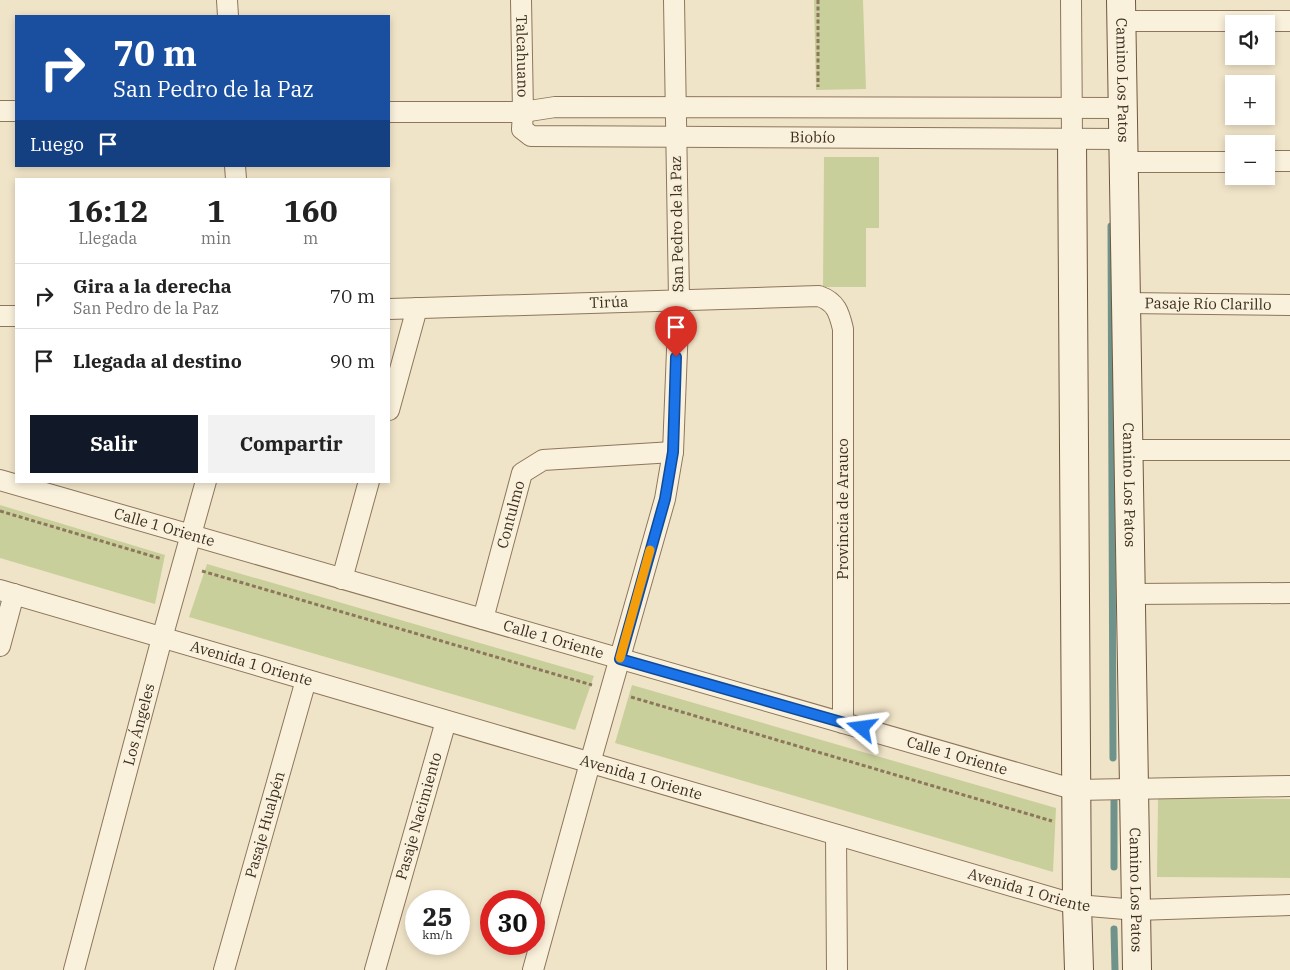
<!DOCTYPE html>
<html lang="es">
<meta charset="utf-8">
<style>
body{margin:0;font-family:"IBM Plex Serif",serif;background:#f2f2f2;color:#222;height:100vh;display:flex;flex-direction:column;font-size:19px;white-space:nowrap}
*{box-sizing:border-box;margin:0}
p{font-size:16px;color:#767676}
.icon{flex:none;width:28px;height:28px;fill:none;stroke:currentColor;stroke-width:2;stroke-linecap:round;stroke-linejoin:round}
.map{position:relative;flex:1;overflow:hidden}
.side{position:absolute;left:15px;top:178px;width:375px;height:305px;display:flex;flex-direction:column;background:#fff;border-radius:0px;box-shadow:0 2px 8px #0003}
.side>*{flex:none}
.banner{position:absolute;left:15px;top:15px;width:375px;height:152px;border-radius:0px;box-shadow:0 2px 8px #0003;background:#1a4fa0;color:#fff;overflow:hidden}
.fabs{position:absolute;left:1225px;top:15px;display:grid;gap:10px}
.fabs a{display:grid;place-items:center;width:50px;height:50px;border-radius:0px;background:#fff;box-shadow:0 2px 8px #0003;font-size:25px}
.speed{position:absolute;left:405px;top:890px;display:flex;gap:10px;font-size:25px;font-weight:700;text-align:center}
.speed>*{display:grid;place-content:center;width:65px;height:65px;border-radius:50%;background:#fff;box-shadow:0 2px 8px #0003;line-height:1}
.speed small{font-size:12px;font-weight:400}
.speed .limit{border:8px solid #d22;background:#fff;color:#111}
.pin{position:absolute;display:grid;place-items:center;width:42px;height:42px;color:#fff;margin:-51px -21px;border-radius:50% 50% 50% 0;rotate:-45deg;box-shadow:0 0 5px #0007}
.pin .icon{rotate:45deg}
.me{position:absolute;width:55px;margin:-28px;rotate:286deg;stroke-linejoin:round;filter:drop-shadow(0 0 4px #0008)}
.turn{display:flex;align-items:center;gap:18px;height:105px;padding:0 15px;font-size:22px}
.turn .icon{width:65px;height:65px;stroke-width:2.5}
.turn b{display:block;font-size:35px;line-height:42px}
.then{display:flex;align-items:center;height:48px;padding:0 15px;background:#0003;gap:10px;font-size:19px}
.eta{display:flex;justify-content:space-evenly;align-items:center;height:85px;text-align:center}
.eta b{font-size:30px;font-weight:700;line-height:35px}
.cta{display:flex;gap:10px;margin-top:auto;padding:10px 15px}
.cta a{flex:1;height:58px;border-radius:0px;background:#111827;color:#fff;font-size:20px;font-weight:700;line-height:58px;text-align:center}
.cta a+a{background:#f2f2f2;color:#222}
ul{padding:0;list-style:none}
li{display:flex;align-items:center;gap:15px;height:65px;padding:0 15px;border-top:1px solid #e0e0e0}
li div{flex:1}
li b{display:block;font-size:19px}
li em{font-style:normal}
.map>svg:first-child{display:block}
.green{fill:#c9cf9b}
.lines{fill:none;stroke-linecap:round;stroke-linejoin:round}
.stream{stroke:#6f938a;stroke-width:7}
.street-casing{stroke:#8d765c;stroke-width:22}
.secondary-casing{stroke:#6f573f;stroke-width:30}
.path{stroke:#8d765c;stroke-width:3;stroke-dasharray:4 2.5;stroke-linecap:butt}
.street{stroke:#faf1dc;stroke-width:20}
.secondary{stroke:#faf1dc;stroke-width:28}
.route-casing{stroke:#114b97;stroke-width:12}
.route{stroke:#1a73e8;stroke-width:9}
.slow{stroke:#f59e0b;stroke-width:9}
.labels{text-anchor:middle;stroke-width:4;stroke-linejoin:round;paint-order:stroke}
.street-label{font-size:15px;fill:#3d2e20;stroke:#f7eed8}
</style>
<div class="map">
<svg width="1290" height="970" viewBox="0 0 1290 970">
<rect width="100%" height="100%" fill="#f0e4c8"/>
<!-- green -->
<g class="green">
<path d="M 814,0 L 863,0 L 866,89 L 816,90 Z"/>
<path d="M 824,157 L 879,157 L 879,228 L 866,228 L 866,287 L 823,287 Z"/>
<path d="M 0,505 L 165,555 L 155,604 L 0,558 Z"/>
<path d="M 207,564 L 594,676 L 575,730 L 189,617 Z"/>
<path d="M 632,685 L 1056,808 L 1053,872 L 615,743 Z"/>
<path d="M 1158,798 L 1290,799 L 1290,878 L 1157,877 Z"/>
</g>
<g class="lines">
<!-- stream -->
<g class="stream">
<path d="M 1111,226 L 1113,758"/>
<path d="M 1114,796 L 1114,867"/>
<path d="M 1114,929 L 1115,970"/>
</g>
<defs>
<g id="street">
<path d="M 227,0 L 228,16"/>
<path id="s1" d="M 521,0 L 523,112 L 522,129 L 531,136 L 1123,139"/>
<path d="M 1071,0 L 1072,139"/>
<path d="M 1121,21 L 1290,21"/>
<path d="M 0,111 L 16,111"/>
<path d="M 389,112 L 523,112 L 555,107 L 1123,108"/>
<path d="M 1266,161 L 1290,161"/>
<path d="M 1124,162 L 1234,162"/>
<path d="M 235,166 L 236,179"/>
<path id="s2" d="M 1126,303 L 1290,305"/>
<path id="s3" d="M 389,309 L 819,296 C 836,302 839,312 843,329 L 843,723"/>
<path d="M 0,316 L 16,316"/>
<path d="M 389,410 L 417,308"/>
<path d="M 1129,450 L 1290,450"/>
<path id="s4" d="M 0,480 L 1076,790 L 1290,786"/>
<path d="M 342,579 L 369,481"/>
<path id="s5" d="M 0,590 L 1077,905 L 1137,910 L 1290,905"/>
<path d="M 1131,594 L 1290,593"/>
<path id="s6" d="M 483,619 L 522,473 L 543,460 L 673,452"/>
<path d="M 0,646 L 14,594"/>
<path d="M 836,835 L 837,970"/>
<path id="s7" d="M 74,970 L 162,638 L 206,481"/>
<path id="s8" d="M 224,970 L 306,680"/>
<path id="s9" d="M 375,970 L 446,721"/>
<path d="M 533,970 L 590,763 L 665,499 L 673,452 L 679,299 L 674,0"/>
</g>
<g id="secondary">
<path id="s10" d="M 1121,0 L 1137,970"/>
<path d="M 1072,139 L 1077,905 L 1079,970"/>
</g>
</defs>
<!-- street casing -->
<use href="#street" class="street-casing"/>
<!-- secondary casing -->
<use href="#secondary" class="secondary-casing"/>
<!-- path -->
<g class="path">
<path d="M 818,0 L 818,87"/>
<path d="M 0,511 L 162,559"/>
<path d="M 202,571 L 592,685"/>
<path d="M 631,697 L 1052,821"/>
</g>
<!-- street -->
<use href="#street" class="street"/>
<!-- secondary -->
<use href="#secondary" class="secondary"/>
</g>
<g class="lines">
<defs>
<path id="route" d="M 676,357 L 673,452 L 665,499 L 620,659 L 862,728"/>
</defs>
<!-- route casing -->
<use href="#route" class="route-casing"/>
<!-- route -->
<use href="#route" class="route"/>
<!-- slow -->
<path class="slow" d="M 620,658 L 650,550"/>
</g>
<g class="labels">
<!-- street labels -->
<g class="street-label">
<text dy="5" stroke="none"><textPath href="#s1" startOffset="56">Talcahuano</textPath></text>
<text dy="5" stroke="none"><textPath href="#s10" startOffset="80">Camino Los Patos</textPath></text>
<text dy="5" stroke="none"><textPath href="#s1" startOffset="422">Biobío</textPath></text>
<text transform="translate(677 224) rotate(-91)" y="5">San Pedro de la Paz</text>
<text dy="5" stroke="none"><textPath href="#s3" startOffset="220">Tirúa</textPath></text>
<text dy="5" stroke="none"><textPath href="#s2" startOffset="82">Pasaje Río Clarillo</textPath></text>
<text dy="5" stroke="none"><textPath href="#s10" startOffset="485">Camino Los Patos</textPath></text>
<text transform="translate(843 509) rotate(-90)" y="5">Provincia de Arauco</text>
<text dy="5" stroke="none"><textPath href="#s6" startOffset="108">Contulmo</textPath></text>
<text dy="5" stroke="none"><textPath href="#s4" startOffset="171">Calle 1 Oriente</textPath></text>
<text dy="5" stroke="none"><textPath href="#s4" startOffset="576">Calle 1 Oriente</textPath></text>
<text dy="5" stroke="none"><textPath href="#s5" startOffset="262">Avenida 1 Oriente</textPath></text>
<text dy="5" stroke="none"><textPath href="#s7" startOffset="254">Los Ángeles</textPath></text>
<text dy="5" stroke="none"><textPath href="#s4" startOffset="996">Calle 1 Oriente</textPath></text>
<text dy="5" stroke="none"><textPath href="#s5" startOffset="668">Avenida 1 Oriente</textPath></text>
<text dy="5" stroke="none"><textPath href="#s9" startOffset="160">Pasaje Nacimiento</textPath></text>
<text dy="5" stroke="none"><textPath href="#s8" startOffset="151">Pasaje Hualpén</textPath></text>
<text dy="5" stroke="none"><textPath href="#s5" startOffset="1072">Avenida 1 Oriente</textPath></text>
<text dy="5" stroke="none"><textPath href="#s10" startOffset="890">Camino Los Patos</textPath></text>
</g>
</g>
</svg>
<div class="fabs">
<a><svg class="icon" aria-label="sound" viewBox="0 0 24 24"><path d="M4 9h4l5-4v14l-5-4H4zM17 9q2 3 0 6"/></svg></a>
<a>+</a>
<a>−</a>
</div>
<div class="speed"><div>25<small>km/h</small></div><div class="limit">30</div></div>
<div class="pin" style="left:676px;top:357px;background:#d93025"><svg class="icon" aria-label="arrive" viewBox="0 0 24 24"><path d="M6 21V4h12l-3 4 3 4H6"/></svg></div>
<svg class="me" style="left:862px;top:728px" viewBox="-20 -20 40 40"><path d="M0-17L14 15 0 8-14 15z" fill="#1a73e8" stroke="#fff" stroke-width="4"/></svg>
<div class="banner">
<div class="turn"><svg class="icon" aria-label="right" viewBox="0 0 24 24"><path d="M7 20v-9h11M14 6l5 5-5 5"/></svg><div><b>70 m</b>San Pedro de la Paz</div></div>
<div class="then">Luego<svg class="icon" aria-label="arrive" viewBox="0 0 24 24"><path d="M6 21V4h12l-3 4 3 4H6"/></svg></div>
</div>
<section class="side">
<div class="eta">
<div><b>16:12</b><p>Llegada</p></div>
<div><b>1</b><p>min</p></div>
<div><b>160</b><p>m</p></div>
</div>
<ul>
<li><svg class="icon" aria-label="right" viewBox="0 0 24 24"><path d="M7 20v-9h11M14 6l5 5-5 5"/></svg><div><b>Gira a la derecha</b><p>San Pedro de la Paz</p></div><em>70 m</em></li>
<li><svg class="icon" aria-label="arrive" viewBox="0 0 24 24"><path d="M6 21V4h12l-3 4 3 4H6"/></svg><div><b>Llegada al destino</b></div><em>90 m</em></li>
</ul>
<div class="cta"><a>Salir</a><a>Compartir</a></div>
</section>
</div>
